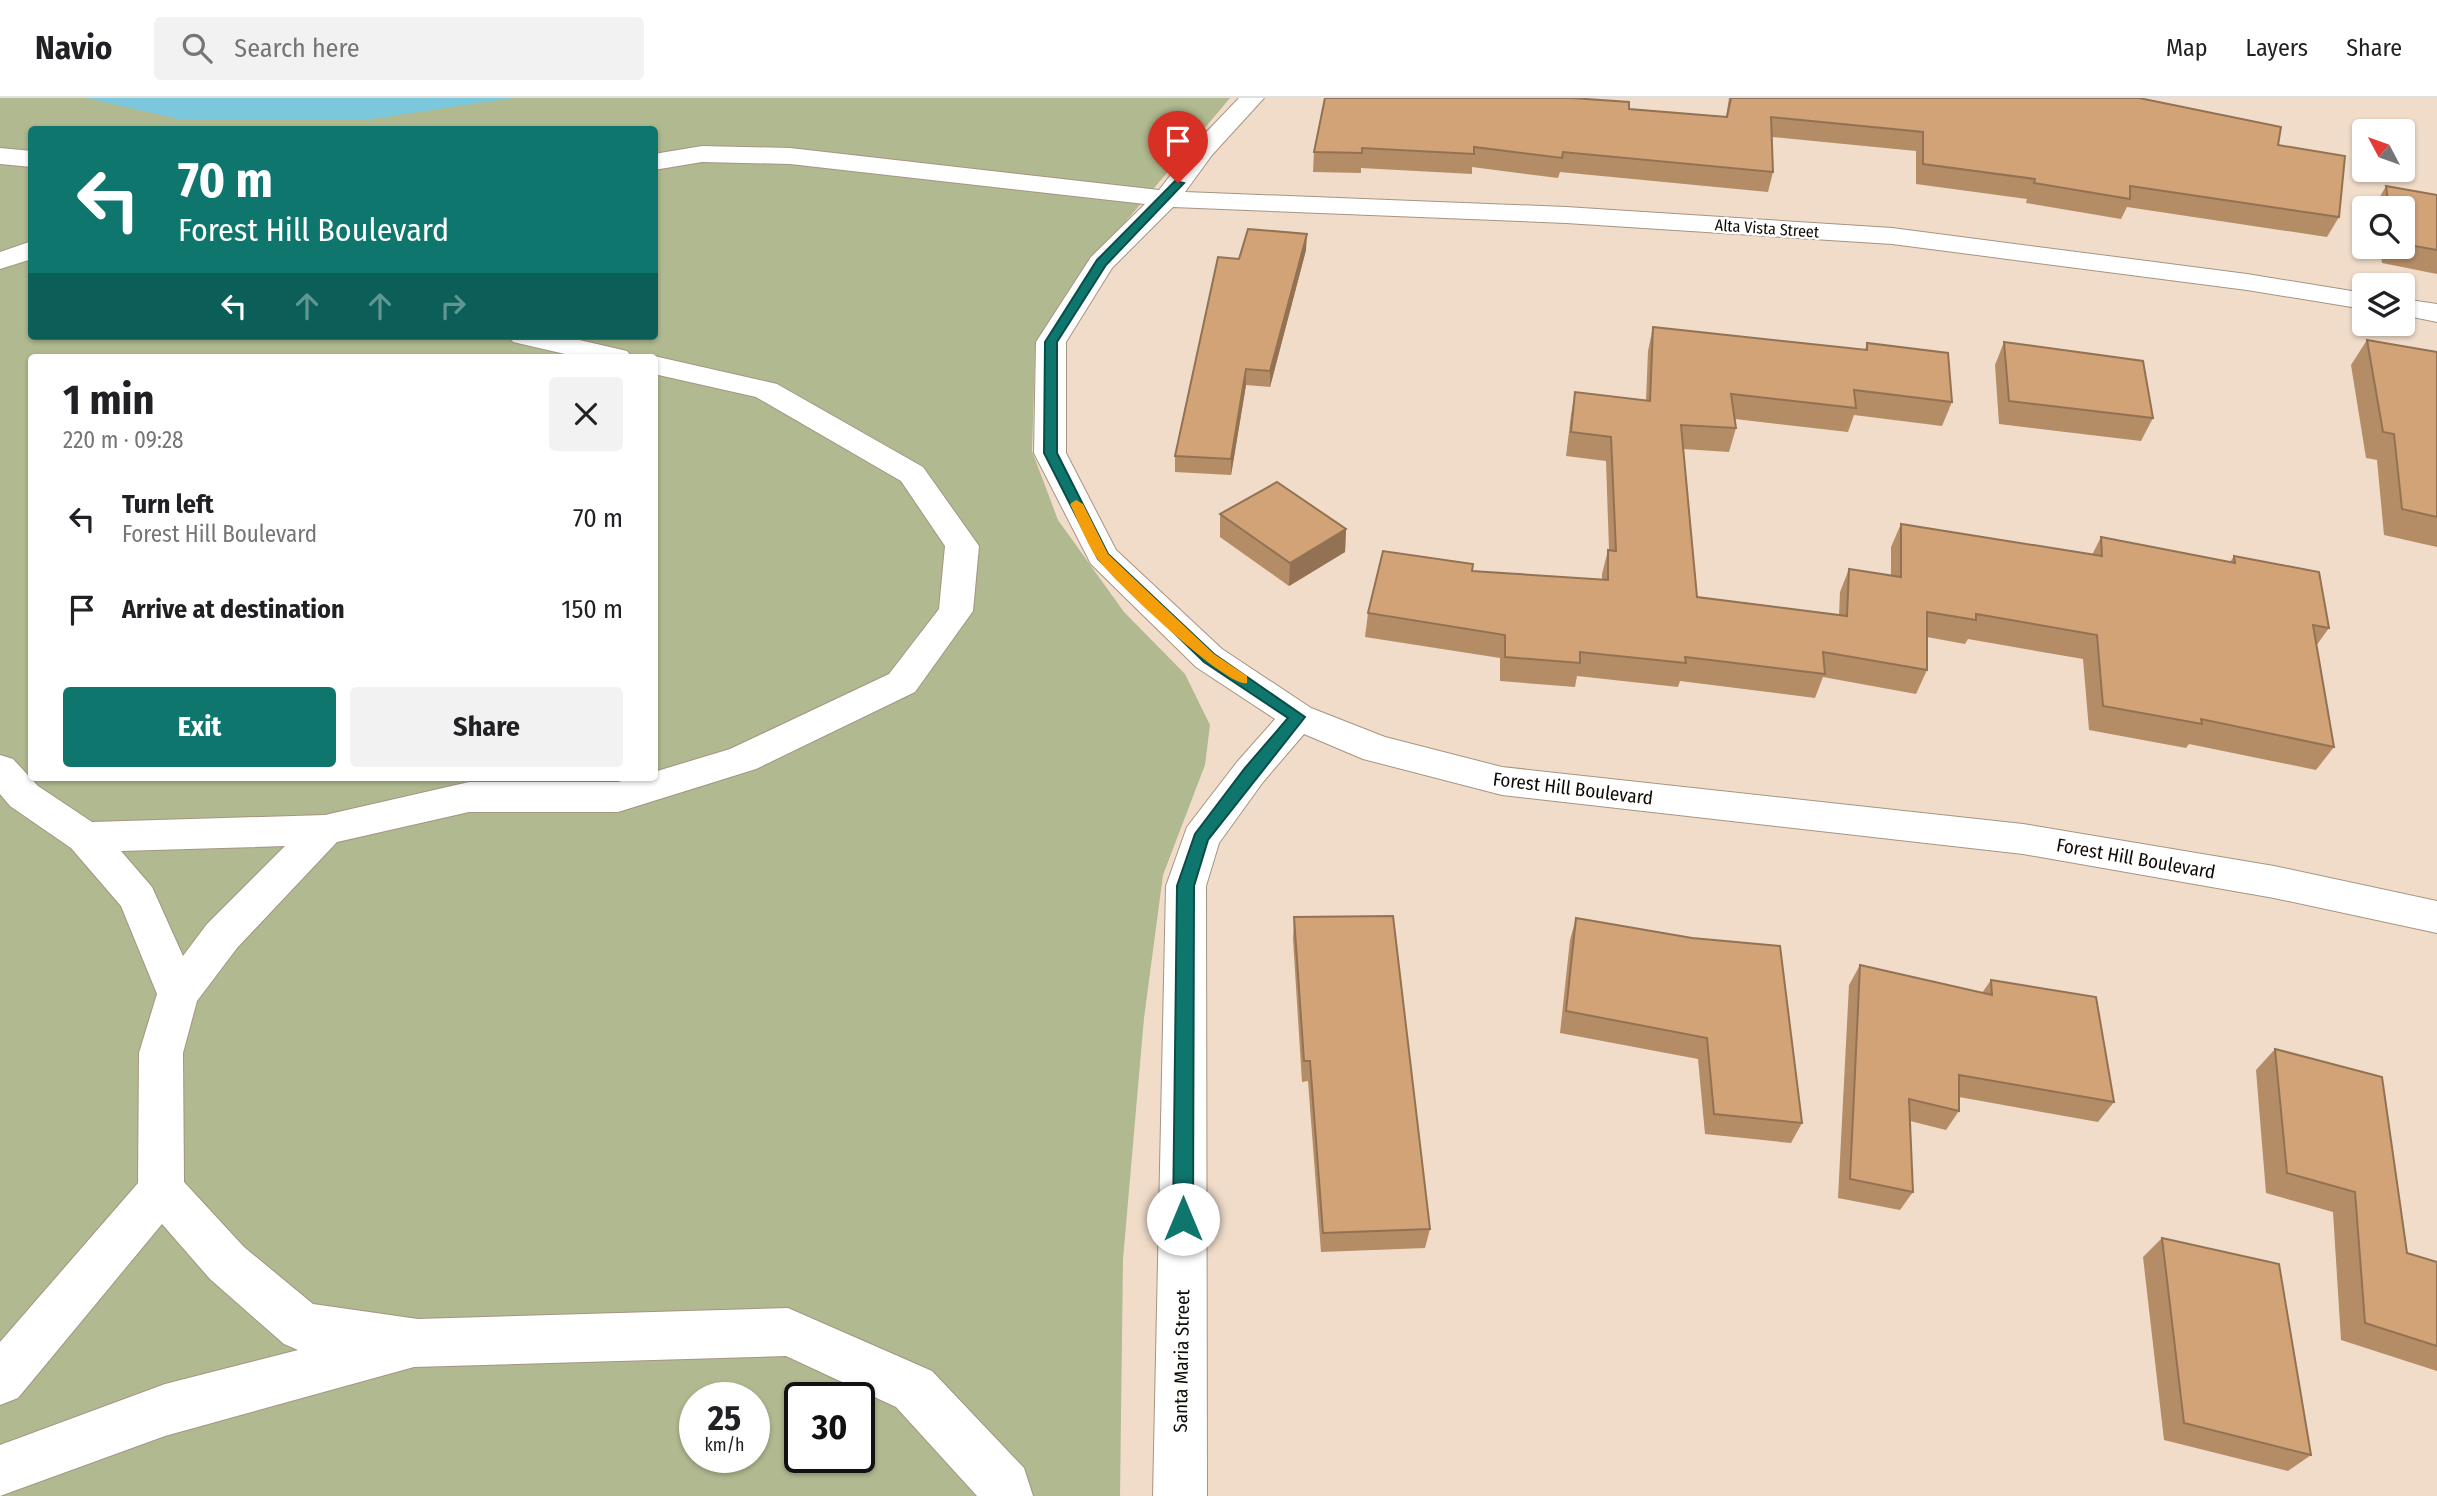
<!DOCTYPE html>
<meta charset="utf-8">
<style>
body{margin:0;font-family:"Fira Sans Condensed",sans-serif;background:#f2f2f2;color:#202124;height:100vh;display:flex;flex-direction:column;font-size:26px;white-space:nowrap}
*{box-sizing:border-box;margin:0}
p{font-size:23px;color:#757577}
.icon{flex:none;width:38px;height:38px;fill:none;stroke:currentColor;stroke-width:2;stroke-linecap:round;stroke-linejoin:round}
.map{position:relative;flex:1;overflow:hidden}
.side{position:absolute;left:28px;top:256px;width:630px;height:427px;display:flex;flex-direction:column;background:#fff;border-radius:7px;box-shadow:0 2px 5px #0004}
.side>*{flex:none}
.hud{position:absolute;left:28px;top:28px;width:630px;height:214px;border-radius:7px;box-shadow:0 2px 5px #0004;background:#0f766e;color:#fff;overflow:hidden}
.needle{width:46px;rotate:311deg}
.buttons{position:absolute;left:2352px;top:21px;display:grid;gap:14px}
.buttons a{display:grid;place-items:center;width:63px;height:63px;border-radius:7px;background:#fff;box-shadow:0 2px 5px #0004;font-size:35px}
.speed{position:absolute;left:679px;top:1284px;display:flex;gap:14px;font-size:35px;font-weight:700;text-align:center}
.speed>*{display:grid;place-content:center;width:91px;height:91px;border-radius:50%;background:#fff;box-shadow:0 2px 5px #0004;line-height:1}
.speed small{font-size:18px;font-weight:400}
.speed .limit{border:4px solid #111;border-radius:10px;background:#fff;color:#111}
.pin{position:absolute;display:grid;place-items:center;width:60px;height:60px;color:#fff;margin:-72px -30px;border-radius:50% 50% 50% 0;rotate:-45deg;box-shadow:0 0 7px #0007}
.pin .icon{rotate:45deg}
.me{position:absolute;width:77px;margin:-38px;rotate:0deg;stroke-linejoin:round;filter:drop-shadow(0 0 5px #0008)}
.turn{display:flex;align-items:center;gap:24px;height:147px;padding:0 35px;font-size:32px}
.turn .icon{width:91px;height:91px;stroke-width:2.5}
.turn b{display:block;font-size:49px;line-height:60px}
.lanes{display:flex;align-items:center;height:66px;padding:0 35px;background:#0003;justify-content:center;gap:35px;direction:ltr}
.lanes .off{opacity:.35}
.round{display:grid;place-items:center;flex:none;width:74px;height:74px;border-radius:7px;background:#f2f2f2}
.head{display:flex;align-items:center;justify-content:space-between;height:119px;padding:0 35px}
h1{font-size:42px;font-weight:700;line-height:52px}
.cta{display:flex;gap:14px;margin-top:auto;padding:14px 35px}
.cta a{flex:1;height:80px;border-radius:7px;background:#0f766e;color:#fff;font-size:28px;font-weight:700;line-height:80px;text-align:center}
.cta a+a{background:#f2f2f2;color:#202124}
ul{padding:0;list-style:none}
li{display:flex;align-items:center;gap:21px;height:91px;padding:0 35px}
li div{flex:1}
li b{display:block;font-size:26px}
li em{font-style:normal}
header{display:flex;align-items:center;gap:42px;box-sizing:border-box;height:98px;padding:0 35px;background:#fff;border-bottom:2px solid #e0e0e0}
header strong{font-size:33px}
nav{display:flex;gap:38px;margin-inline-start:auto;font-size:24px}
.search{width:490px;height:63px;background:#f2f2f2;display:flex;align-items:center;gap:18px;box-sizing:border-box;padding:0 24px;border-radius:7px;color:#757577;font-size:26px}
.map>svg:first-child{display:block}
.green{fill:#b1b990;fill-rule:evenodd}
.water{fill:#7bc7db}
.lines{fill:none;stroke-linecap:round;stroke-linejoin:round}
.minor-casing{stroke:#a69482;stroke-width:2}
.minor{fill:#fff;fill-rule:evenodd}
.wall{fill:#b48c66}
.shaded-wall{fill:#927253}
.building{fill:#d1a377;stroke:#927253;stroke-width:2}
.route{fill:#0f766e;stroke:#0a4d48;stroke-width:2}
.slow{fill:#f59e0b}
.labels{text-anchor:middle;stroke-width:5;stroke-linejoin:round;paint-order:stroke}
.far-street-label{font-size:16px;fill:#100a05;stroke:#fff}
.street-label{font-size:19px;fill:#100a05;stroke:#fff}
</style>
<header>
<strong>Navio</strong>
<div class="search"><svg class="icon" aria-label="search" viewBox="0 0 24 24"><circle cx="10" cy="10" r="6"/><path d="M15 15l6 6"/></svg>Search here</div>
<nav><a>Map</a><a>Layers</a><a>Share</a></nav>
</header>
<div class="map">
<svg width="2437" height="1398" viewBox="0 0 2437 1398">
<rect width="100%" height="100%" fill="#f0dcc9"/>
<!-- green -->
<path class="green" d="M 0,0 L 1230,0 L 1117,134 L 1071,195 L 1035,258 L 1032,353 L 1058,422 L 1124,514 L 1185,576 L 1210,627 L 1205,667 L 1163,777 L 1144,920 L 1123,1161 L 1120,1398 L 0,1398 ZM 32,32 L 654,32 L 654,238 L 32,238 ZM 32,259 L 654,259 L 654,679 L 32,679 ZM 695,1300 L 754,1300 L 754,1360 L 695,1360 ZM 800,1300 L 859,1300 L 859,1360 L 800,1360 Z"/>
<!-- water -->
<path class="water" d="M 86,0 L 513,0 L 372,21 L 178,21 Z"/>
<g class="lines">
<defs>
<g id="minor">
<path d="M 1239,0 L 1264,0 L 1212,57 L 1185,94 L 1566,109 L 1892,130 L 2247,176 L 2364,195 L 2364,211 L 2247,192 L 1892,146 L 1566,125 L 1173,109 L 1112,170 L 1066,244 L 1066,355 L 1116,452 L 1222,551 L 1311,610 L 1385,639 L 1502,669 L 2023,726 L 2274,768 L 2437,803 L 2437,835 L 2274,800 L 2023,756 L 1502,697 L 1363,661 L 1304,636 L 1263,684 L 1219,745 L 1206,788 L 1207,1398 L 1153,1398 L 1166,788 L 1187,729 L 1237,664 L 1275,621 L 1196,569 L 1091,466 L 1034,355 L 1036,244 L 1091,159 L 1145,106 L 790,66 L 702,64 L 654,72 L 654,56 L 702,48 L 790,50 L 1159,92 L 1194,47 Z"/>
<path d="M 0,50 L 32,53 L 32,69 L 0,66 Z"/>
<path d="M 32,143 L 32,161 L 0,171 L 0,154 Z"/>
<path d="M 2403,201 L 2437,206 L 2437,224 L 2403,217 Z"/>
<path d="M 509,238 L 562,238 L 627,253 L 632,259 L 578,259 L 513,244 Z"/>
<path d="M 654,258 L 777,286 L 923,369 L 979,448 L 973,513 L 915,594 L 756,671 L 618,714 L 469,714 L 337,744 L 237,850 L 197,903 L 183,955 L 184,1084 L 244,1149 L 313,1206 L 418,1221 L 788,1210 L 932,1273 L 1024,1370 L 1033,1398 L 977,1398 L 896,1309 L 786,1258 L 414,1269 L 165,1338 L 0,1398 L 0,1347 L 165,1286 L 298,1252 L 284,1246 L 210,1181 L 162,1126 L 18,1300 L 0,1307 L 0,1244 L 138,1085 L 139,955 L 157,896 L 121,808 L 71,750 L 10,708 L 0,696 L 0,657 L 13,661 L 38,688 L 92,724 L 325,717 L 469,684 L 618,684 L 636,679 L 654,679 L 654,674 L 730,651 L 889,576 L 939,511 L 945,448 L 901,383 L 756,299 L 654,276 L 654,259 L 651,259 ZM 285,748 L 207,826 L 183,858 L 152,789 L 121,753 Z"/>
</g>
</defs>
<!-- minor casing -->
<use href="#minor" class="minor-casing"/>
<!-- minor -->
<use href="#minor" class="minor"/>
</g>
<!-- wall -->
<g class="wall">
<path d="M 1729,0 L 2139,0 L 2278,47 L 2339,119 L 2327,139 L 2127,109 L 2121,121 L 2026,105 L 2027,101 L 1916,86 L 1916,53 L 1772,39 L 1773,74 L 1768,94 L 1560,74 L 1558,80 L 1472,69 L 1472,76 L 1361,70 L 1361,75 L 1313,74 L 1314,54 L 1629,11 L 1726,19 Z"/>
<path d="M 2386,88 L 2389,110 L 2375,110 L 2374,109 Z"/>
<path d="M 2437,97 L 2437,176 L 2382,165 L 2380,149 L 2403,149 L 2403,110 Z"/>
<path d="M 1306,152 L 1270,289 L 1246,287 L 1231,377 L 1175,374 L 1175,358 Z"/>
<path d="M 1653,229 L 1865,252 L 1867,245 L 1952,304 L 1942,328 L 1854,317 L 1848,334 L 1735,321 L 1736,330 L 1729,354 L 1683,351 L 1697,499 L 1839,517 L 1840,494 L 1849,471 L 1891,478 L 1891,449 L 1901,426 L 2092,457 L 2101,439 L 2230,464 L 2234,458 L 2329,530 L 2316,548 L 2334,649 L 2316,672 L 2189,646 L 2186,650 L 2089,632 L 2083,561 L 1968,541 L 1965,546 L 1927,539 L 1927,572 L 1916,596 L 1823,579 L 1815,600 L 1680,583 L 1678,589 L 1577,578 L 1575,589 L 1500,583 L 1500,560 L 1365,539 L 1368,515 L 1472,473 L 1602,482 L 1602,476 L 1608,452 L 1609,452 L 1606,363 L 1566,358 L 1571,317 L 1575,294 L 1646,302 L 1648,253 Z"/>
<path d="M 2367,242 L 2437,254 L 2437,449 L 2384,437 L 2377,362 L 2366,360 L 2351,267 Z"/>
<path d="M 2004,244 L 2153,320 L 2141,343 L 1999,326 L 1995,267 Z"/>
<path d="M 1220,416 L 1346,431 L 1345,454 L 1289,488 L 1220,439 Z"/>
<path d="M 1294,819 L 1430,1131 L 1425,1150 L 1321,1154 L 1308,983 L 1302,984 L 1293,841 Z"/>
<path d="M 1576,820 L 1692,840 L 1802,1025 L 1791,1045 L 1705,1036 L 1698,961 L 1560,935 L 1570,842 Z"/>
<path d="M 1860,867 L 1982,895 L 1991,882 L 2114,1004 L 2098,1024 L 1959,999 L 1959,1013 L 1946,1032 L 1910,1023 L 1913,1094 L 1900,1112 L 1838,1100 L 1849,887 Z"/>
<path d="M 2275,951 L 2407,1155 L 2437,1164 L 2437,1273 L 2341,1242 L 2333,1114 L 2266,1095 L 2256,972 Z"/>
<path d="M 2162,1140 L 2311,1357 L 2288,1373 L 2164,1342 L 2143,1159 Z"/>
</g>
<!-- shaded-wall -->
<g class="shaded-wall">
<path d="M 1307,136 L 1306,152 L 1270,289 L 1270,273 Z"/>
<path d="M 1246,271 L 1246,287 L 1231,377 L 1231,361 Z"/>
<path d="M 1346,431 L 1345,454 L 1289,488 L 1290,465 Z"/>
</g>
<!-- building -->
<g class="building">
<path d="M 1325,0 L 1572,0 L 1629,4 L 1629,11 L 1727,19 L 1731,0 L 2139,0 L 2281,29 L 2278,47 L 2345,58 L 2339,119 L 2130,88 L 2130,101 L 2034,85 L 2035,81 L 1923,66 L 1923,34 L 1771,19 L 1773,74 L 1563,54 L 1562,60 L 1474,49 L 1474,56 L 1362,50 L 1362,55 L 1314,54 Z"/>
<path d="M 2386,88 L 2437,97 L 2437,152 L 2403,146 L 2403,110 L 2389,110 Z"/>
<path d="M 1248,131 L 1307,136 L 1270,273 L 1246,271 L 1231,361 L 1175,358 L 1218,159 L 1239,161 Z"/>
<path d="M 1653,229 L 1867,252 L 1867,245 L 1948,255 L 1952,304 L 1854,292 L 1856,310 L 1731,296 L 1736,330 L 1681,327 L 1697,499 L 1847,518 L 1849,471 L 1901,479 L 1901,426 L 2102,458 L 2101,439 L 2235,465 L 2234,458 L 2319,474 L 2329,530 L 2313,527 L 2334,649 L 2201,621 L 2202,626 L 2103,608 L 2097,537 L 1976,516 L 1976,522 L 1927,514 L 1927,572 L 1823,554 L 1825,576 L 1685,559 L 1686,565 L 1580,554 L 1580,565 L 1505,559 L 1505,537 L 1368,515 L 1383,453 L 1473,466 L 1472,473 L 1608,482 L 1608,452 L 1616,453 L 1611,339 L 1571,334 L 1575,294 L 1650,303 Z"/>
<path d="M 2367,242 L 2437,254 L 2437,419 L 2402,411 L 2394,336 L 2383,334 Z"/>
<path d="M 2004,244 L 2143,263 L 2153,320 L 2009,303 Z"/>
<path d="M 1277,384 L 1346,431 L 1290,465 L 1220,416 Z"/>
<path d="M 1393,818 L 1430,1131 L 1323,1135 L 1310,963 L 1304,963 L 1294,819 Z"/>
<path d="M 1576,820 L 1692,840 L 1780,848 L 1802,1025 L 1714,1016 L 1707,940 L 1566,913 Z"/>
<path d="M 1860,867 L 1992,897 L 1991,882 L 2096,899 L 2114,1004 L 1959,977 L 1959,1013 L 1909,1001 L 1913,1094 L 1850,1081 Z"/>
<path d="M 2275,951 L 2382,979 L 2407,1155 L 2437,1164 L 2437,1248 L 2365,1225 L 2355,1094 L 2287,1075 Z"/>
<path d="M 2162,1140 L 2279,1166 L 2311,1357 L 2184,1325 Z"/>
</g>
<!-- route -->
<path class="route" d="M 1175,83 L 1184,85 L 1106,167 L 1057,244 L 1057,355 L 1108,456 L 1214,556 L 1305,619 L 1208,742 L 1194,788 L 1193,1121 L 1190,1127 L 1183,1130 L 1176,1127 L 1173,1121 L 1177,788 L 1195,736 L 1245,670 L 1288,620 L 1204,564 L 1098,461 L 1044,355 L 1045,244 L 1097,162 Z"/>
<!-- slow -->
<path class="slow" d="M 1076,402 L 1083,406 L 1108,456 L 1214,556 L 1247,578 L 1247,585 C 1228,591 1110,480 1096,459 C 1086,443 1078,423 1070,406 Z"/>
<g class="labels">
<!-- far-street labels -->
<g class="far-street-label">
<text transform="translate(1767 130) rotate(4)" y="6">Alta Vista Street</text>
</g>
<!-- street labels -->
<g class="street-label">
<text transform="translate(1573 690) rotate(7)" y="7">Forest Hill Boulevard</text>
<text transform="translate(2136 760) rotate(10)" y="7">Forest Hill Boulevard</text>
<text transform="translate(1181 1263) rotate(-89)" y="7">Santa Maria Street</text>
</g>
</g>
</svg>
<div class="buttons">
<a><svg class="needle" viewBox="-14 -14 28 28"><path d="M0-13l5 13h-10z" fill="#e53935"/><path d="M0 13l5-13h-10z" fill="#757577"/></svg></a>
<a><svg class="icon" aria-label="search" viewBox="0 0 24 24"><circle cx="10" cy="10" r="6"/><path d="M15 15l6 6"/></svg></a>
<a><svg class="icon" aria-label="layers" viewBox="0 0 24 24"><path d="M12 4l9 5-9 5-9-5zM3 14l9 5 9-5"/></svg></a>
</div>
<div class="speed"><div>25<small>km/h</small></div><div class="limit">30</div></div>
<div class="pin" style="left:1178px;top:85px;background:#d93025"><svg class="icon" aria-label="arrive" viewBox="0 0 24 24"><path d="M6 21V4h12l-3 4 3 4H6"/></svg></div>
<svg class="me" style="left:1183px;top:1121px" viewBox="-20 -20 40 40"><circle r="19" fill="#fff"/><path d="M0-13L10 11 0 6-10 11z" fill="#0f766e"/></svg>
<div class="hud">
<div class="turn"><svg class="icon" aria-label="left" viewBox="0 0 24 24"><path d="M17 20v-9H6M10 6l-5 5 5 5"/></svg><div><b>70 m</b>Forest Hill Boulevard</div></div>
<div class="lanes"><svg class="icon" aria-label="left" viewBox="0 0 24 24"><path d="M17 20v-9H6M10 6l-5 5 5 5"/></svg><svg class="icon off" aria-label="ahead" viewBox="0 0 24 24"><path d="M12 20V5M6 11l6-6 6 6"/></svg><svg class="icon off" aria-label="ahead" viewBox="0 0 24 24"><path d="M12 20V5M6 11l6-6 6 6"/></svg><svg class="icon off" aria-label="right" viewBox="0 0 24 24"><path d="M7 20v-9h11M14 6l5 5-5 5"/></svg></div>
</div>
<section class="side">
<div class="head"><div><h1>1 min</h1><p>220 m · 09:28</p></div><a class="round"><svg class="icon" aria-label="close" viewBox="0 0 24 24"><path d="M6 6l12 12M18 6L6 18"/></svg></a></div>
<ul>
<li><svg class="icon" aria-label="left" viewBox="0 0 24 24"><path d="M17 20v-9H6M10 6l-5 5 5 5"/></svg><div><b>Turn left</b><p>Forest Hill Boulevard</p></div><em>70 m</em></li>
<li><svg class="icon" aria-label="arrive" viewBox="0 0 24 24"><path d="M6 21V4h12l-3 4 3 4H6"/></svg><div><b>Arrive at destination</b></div><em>150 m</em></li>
</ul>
<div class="cta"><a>Exit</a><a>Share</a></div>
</section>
</div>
